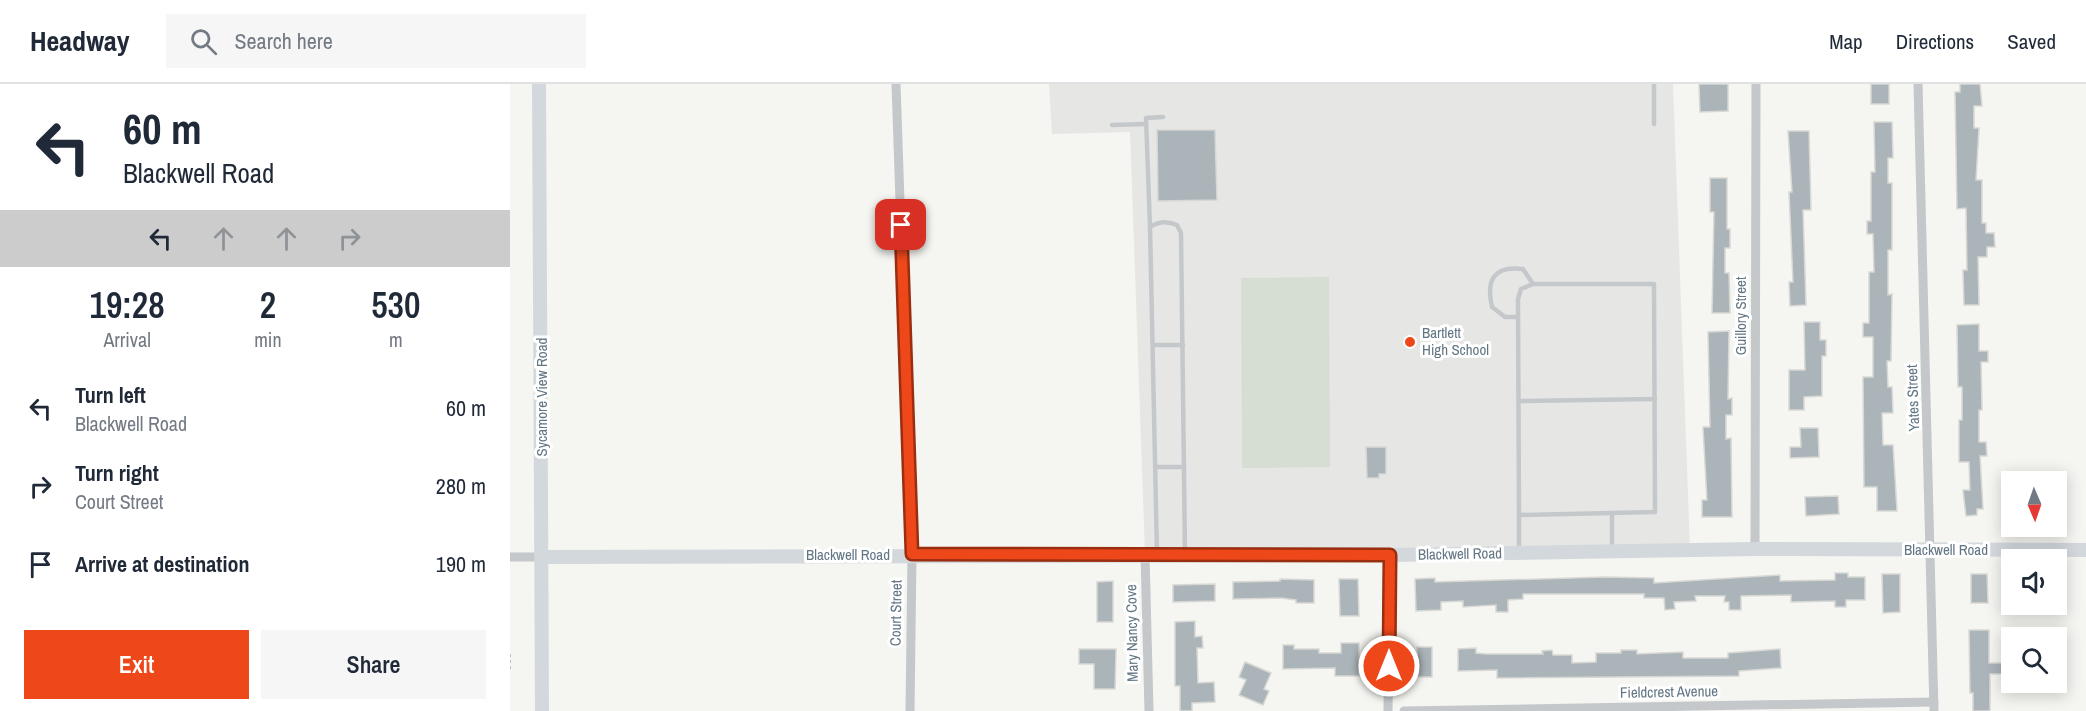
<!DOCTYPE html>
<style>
body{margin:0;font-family:"Archivo Narrow",sans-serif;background:#f6f6f7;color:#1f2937;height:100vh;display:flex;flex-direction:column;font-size:22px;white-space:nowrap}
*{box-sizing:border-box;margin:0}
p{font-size:20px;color:#747a83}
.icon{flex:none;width:33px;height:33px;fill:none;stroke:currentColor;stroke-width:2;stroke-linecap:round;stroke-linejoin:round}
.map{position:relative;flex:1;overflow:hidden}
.details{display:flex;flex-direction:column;background:#fff;width:510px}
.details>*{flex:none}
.guide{background:#fff;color:#1f2937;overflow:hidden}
.needle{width:39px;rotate:178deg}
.tools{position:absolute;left:1491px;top:387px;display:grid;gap:12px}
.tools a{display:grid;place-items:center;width:66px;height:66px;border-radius:0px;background:#fff;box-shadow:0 3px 15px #0003;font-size:30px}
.pin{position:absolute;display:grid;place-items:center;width:51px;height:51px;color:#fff;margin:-26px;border-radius:12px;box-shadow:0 3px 9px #0006}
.me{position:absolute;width:66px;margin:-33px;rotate:0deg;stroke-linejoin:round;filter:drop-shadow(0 0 4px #0008)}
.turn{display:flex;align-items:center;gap:21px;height:126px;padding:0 24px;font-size:27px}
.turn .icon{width:78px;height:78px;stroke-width:2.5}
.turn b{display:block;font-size:42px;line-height:51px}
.lanes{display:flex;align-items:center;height:57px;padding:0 24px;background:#0003;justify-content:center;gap:30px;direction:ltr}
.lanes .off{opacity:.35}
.eta{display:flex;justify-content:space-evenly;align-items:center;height:102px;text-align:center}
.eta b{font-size:36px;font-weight:600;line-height:42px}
.action{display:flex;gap:12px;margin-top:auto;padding:12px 24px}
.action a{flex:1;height:69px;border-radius:0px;background:#ed471a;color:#fff;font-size:24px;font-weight:600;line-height:69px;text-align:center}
.action a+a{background:#f6f6f7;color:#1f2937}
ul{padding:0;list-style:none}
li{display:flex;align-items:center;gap:18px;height:78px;padding:0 24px}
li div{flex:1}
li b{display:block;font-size:22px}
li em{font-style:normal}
header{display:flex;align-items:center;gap:36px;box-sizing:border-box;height:84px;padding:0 30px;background:#fff;border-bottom:2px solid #e0e1e3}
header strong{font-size:28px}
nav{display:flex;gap:33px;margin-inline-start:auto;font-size:21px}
.search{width:420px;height:54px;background:#f6f6f7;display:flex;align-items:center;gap:15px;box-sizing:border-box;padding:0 21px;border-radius:0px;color:#747a83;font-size:22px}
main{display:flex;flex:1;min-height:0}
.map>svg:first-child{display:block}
.built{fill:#e6e7e5}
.green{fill:#d6ddd2}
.building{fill:#abb4b9;stroke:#d7d7d4;stroke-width:1.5}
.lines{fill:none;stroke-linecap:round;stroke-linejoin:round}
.path{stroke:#bec0c2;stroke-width:2;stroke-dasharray:3 3;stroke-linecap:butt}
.lane{stroke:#c4c8cb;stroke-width:4.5}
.street{stroke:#c4c8cb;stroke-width:9}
.secondary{stroke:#d2d8dc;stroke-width:14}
.route-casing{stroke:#9a2e11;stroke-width:15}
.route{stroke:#ed471a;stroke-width:10}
.poi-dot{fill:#ed471a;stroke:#fff;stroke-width:2}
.labels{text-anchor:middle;stroke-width:6;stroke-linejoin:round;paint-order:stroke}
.street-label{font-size:15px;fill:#627684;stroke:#fff}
.poi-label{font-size:15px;fill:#627684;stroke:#fff;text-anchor:start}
</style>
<header>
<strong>Headway</strong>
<div class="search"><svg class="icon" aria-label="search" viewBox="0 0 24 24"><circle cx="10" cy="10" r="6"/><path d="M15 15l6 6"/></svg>Search here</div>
<nav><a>Map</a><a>Directions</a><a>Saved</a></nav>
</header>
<main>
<section class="details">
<div class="guide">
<div class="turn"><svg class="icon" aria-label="left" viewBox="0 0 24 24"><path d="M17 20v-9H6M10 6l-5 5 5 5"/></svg><div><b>60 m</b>Blackwell Road</div></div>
<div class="lanes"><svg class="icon" aria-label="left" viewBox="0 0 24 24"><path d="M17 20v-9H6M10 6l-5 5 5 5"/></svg><svg class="icon off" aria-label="ahead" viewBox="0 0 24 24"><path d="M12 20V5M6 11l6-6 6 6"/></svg><svg class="icon off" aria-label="ahead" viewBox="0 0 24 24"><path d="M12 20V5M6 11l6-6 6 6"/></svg><svg class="icon off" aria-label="right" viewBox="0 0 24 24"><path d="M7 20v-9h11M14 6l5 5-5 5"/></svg></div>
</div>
<div class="eta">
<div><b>19:28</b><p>Arrival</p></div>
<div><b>2</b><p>min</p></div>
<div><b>530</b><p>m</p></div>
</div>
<ul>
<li><svg class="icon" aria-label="left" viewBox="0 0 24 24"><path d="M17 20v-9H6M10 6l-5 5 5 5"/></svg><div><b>Turn left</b><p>Blackwell Road</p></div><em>60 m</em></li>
<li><svg class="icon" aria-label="right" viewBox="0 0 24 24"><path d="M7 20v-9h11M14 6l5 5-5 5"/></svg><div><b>Turn right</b><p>Court Street</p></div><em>280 m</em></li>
<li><svg class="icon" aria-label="arrive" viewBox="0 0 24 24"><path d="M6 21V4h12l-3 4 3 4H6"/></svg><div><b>Arrive at destination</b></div><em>190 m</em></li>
</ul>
<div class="action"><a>Exit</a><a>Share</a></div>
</section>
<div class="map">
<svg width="1576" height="627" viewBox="0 0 1576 627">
<rect width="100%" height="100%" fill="#f5f5f1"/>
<!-- built -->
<path class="built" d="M 539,0 L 1163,0 L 1180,466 L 635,470 L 620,48 L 542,50 Z"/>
<!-- green -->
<path class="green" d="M 819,193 L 820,383 L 732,384 L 731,194 Z"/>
<!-- building -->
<g class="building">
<path d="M 1189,0 L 1218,0 L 1218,27 L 1190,28 Z"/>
<rect x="1361" y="0" width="18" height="20"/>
<path d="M 1450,0 L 1470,0 L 1472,22 L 1464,22 L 1464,44 L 1469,44 L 1466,96 L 1472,96 L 1472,139 L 1476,139 L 1476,149 L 1484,149 L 1485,163 L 1477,163 L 1477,173 L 1468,173 L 1469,221 L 1454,221 L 1453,186 L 1457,186 L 1456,124 L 1447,125 L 1445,8 L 1450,8 Z"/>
<path d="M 1364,38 L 1382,38 L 1383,74 L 1378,74 L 1378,99 L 1382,99 L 1382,166 L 1378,166 L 1378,211 L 1382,210 L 1381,277 L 1377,277 L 1378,303 L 1382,303 L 1383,329 L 1372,329 L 1373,361 L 1383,361 L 1387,427 L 1367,427 L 1367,403 L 1354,403 L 1353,293 L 1363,293 L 1363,253 L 1353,253 L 1353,239 L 1359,239 L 1359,188 L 1364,188 L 1363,150 L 1357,150 L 1357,137 L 1361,137 L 1361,88 L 1365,88 Z"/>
<path d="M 647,46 L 705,46 L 707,116 L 648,117 Z"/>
<path d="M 1278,47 L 1299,47 L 1301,126 L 1293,126 L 1296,221 L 1280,222 L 1279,198 L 1283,198 L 1279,108 L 1282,108 Z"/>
<path d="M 1200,94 L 1217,94 L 1217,145 L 1220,145 L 1220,164 L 1215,164 L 1215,189 L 1219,189 L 1220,229 L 1202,229 L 1204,128 L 1200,128 Z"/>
<path d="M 1294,238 L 1310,238 L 1310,256 L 1316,256 L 1316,272 L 1312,272 L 1312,312 L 1294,313 L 1294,326 L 1279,326 L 1279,286 L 1295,286 Z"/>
<path d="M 1469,240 L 1469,267 L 1478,267 L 1478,278 L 1471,278 L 1472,326 L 1469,326 L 1469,358 L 1476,358 L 1477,372 L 1470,372 L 1473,425 L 1467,425 L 1467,431 L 1456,432 L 1453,406 L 1460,406 L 1459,378 L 1449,378 L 1449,336 L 1452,336 L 1452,303 L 1448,303 L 1447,241 Z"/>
<path d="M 1219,247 L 1218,315 L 1222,314 L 1222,331 L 1216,331 L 1216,355 L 1221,354 L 1222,433 L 1192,433 L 1192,416 L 1197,416 L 1193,343 L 1200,343 L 1198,248 Z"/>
<path d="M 1290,344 L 1308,344 L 1309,373 L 1280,374 L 1280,363 L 1291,363 Z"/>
<path d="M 856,363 L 876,363 L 876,390 L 869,390 L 869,394 L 857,394 Z"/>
<path d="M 1328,412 L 1329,430 L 1296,432 L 1295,413 Z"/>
<path d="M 1325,489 L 1338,489 L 1338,493 L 1355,493 L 1355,516 L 1336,516 L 1336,523 L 1325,523 L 1325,517 L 1281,518 L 1281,511 L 1231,512 L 1231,526 L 1219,526 L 1219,518 L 1214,518 L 1215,512 L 1185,512 L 1186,517 L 1164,518 L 1165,525 L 1155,526 L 1154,514 L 1134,514 L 1134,510 L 1013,510 L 1013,515 L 998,516 L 998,528 L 986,528 L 986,521 L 953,523 L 953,517 L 931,518 L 931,526 L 906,527 L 905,495 L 925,494 L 925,498 L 1095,493 L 1144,494 L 1144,499 L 1270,491 L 1270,497 L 1325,496 Z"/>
<path d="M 1372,490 L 1390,490 L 1390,528 L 1373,529 Z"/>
<path d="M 1461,490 L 1477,490 L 1478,519 L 1461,519 Z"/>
<path d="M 770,495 L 804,496 L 804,519 L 786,519 L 786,516 L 771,514 L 723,515 L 723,498 L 770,497 Z"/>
<path d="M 829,495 L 848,495 L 849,532 L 830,532 Z"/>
<path d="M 603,497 L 603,538 L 587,538 L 587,498 Z"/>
<path d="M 705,500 L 705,517 L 663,518 L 663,501 Z"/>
<path d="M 685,537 L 685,553 L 692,552 L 693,564 L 687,564 L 688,599 L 704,598 L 705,618 L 682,619 L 682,627 L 670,627 L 670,602 L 665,602 L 665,538 Z"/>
<path d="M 1459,546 L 1479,546 L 1479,579 L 1496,579 L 1496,590 L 1480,590 L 1480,627 L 1463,627 L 1463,609 L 1460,609 Z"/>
<path d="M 831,559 L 849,559 L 849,592 L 825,592 L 825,584 L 773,585 L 773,561 L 784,561 L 784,565 L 809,565 L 809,569 L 831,569 Z"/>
<path d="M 907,563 L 922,563 L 922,593 L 908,593 Z"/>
<path d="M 966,564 L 966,569 L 976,570 L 1033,570 L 1032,567 L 1042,566 L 1043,571 L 1062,571 L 1062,579 L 1086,578 L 1086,569 L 1111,569 L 1111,566 L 1127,566 L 1127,570 L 1173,568 L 1173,574 L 1218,574 L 1218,569 L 1270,565 L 1271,584 L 1229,587 L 1229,592 L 987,594 L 987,586 L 948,587 L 948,565 Z"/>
<path d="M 569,565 L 606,565 L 605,605 L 584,605 L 584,580 L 569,580 Z"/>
<path d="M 735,578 L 761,589 L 754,605 L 759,607 L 753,621 L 729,611 L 736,596 L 729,593 Z"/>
</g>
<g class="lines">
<!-- path -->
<path class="path" d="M 0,585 L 0,567"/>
<!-- lane -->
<g class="lane">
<path d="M 1144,40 L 1144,0"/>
<path d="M 602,41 L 636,40"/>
<path d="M 640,143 L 636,34 L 653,33"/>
<path d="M 1008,233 L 995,233 L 982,223 C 976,197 983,181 1013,185 L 1023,200"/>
<path d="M 643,261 L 673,261"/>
<path d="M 1009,317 L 1145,315"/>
<path d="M 646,383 L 674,383"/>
<path d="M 1102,429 L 1102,464"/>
<path d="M 1009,466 L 1009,431 L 1145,428 L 1144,200 L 1023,200 L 1011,205 L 1008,215 L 1009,431"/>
<path d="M 647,470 L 640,143 C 650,137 657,137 667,141 L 671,149 L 675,470"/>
</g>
<!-- street -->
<g class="street">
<path d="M 386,0 L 402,470 L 400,627"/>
<path d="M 1408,0 L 1424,627"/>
<path d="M 1245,465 L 1246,0"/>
<path d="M 635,470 L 639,627"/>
<path d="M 0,473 L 32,473"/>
<path d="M 878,627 L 880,471"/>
<path d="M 894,627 L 1424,618"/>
</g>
<!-- secondary -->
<g class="secondary">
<path d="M 29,0 L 32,627"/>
<path d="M 32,473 L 880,471 L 1245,465 L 1576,466"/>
</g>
</g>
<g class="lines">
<defs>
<path id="route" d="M 391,141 L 402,470 L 880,471 L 879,582"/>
</defs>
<!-- route casing -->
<use href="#route" class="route-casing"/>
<!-- route -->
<use href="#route" class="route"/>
</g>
<!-- markers -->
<circle class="poi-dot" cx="900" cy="258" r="6"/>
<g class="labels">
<!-- street labels -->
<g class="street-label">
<text transform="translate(1231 232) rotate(-90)" y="5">Guillory Street</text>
<text transform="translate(32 313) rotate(-90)" y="5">Sycamore View Road</text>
<text transform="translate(1403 314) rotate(-92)" y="5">Yates Street</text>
<text x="1436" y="471">Blackwell Road</text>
<text transform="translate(950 470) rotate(-1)" y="5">Blackwell Road</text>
<text x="338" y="476">Blackwell Road</text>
<text transform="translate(386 529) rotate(-89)" y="5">Court Street</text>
<text transform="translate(622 549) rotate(-91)" y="5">Mary Nancy Cove</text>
<text transform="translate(1159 608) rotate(-1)" y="5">Fieldcrest Avenue</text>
</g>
<!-- poi labels -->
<g class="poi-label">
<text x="912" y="254">Bartlett<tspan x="912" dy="17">High School</tspan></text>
</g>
</g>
</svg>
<div class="tools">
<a><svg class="needle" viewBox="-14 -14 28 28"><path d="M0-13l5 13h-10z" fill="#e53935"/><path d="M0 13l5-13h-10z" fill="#747a83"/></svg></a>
<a><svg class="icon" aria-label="sound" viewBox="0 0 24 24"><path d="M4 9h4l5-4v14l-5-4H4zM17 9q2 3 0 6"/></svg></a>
<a><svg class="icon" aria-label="search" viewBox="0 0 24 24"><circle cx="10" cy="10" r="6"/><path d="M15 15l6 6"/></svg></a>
</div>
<div class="pin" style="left:391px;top:141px;background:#d93025"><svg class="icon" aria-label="arrive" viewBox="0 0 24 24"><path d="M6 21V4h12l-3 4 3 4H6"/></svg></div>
<svg class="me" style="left:879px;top:582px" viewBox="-20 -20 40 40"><circle r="17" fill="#ed471a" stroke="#fff" stroke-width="3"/><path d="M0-11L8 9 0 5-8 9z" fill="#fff"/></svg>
</div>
</main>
